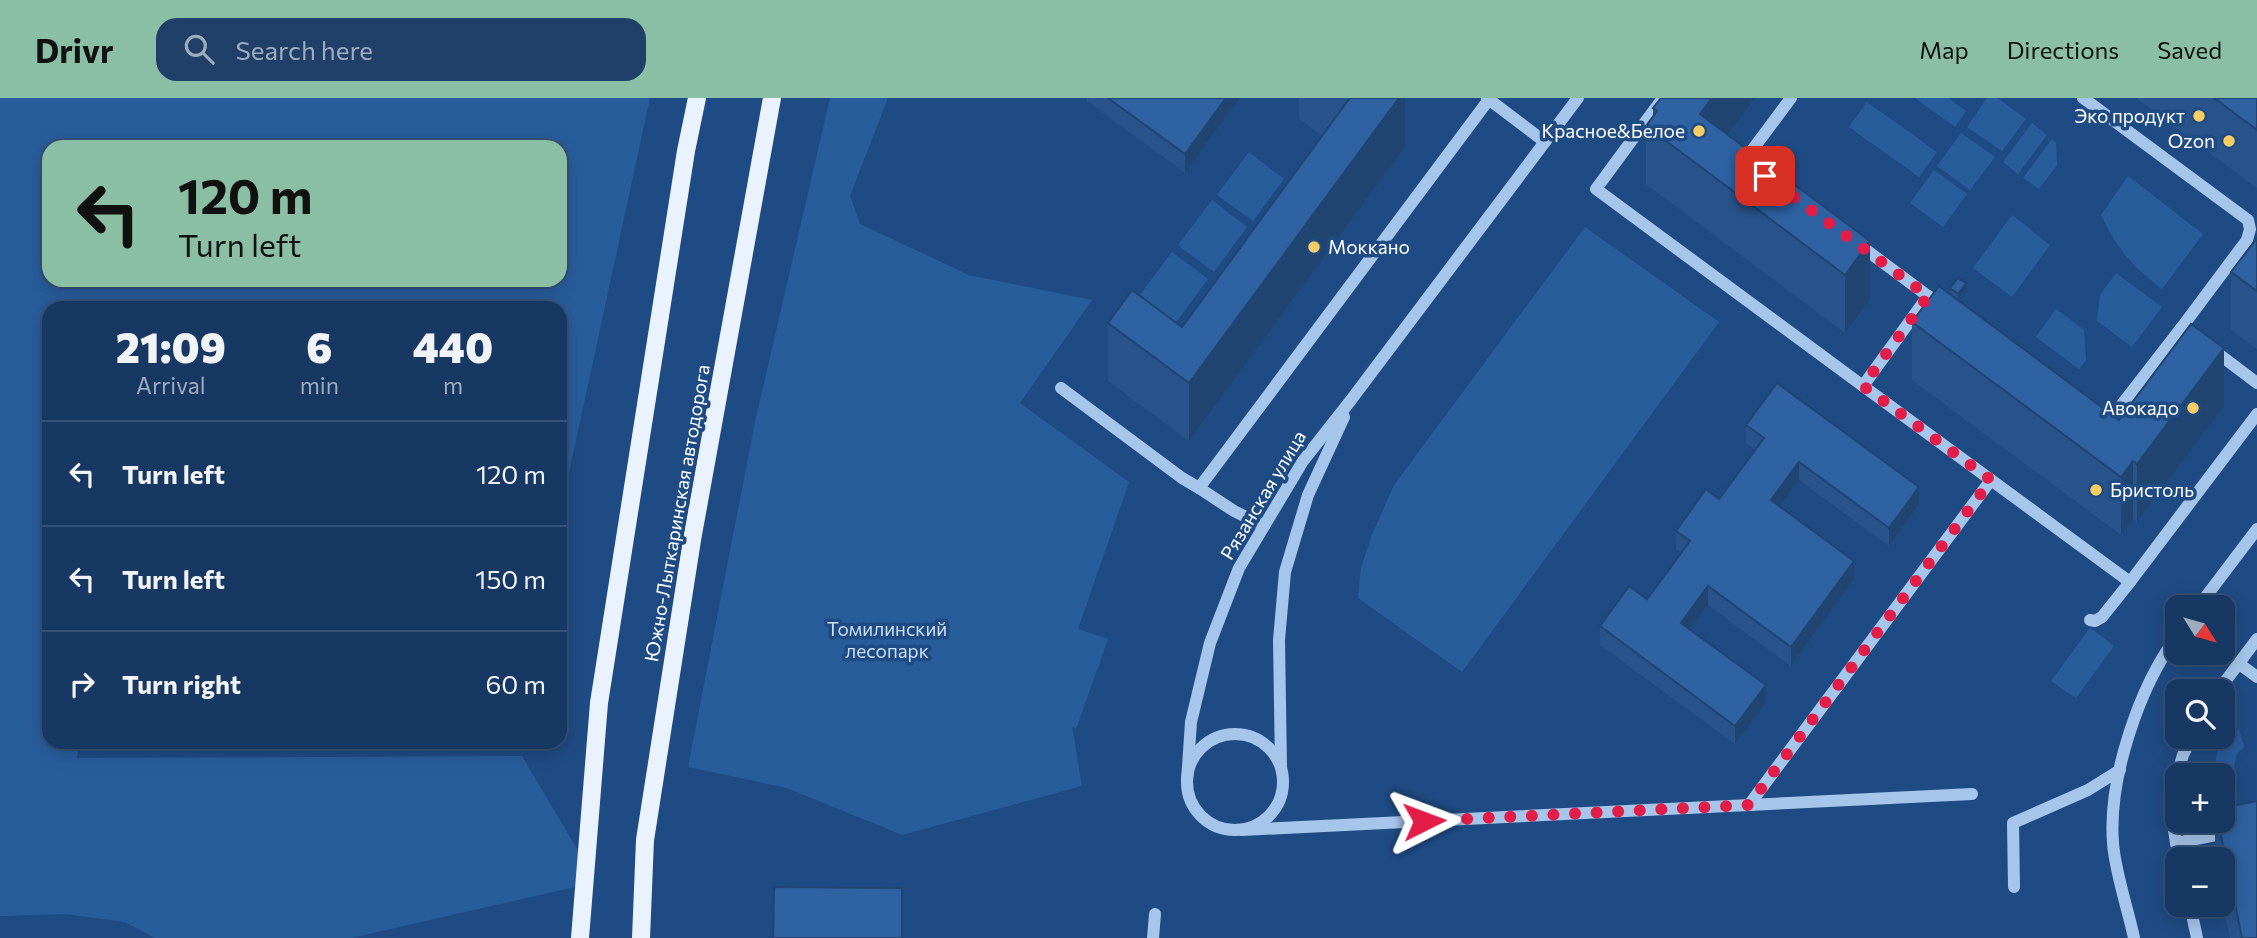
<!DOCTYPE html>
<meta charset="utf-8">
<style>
body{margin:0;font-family:Commissioner,sans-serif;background:#203f69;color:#f1f3f6;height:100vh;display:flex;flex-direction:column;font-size:26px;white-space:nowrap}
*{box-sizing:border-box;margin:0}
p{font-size:23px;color:#9eacbe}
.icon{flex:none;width:38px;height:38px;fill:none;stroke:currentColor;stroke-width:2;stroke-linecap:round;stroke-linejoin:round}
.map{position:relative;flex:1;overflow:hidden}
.side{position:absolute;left:42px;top:203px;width:525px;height:448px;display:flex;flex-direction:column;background:#173863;border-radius:21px;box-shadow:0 4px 18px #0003,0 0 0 2px #365278}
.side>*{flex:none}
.hud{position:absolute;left:42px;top:42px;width:525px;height:147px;border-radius:21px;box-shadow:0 4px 18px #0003,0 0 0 2px #365278;background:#8abfa5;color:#111;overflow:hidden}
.needle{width:46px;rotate:127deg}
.controls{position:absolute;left:2165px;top:497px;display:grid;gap:14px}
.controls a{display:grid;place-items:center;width:70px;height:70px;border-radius:14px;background:#173863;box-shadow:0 4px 18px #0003,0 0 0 2px #365278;font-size:35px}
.pin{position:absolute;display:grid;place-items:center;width:60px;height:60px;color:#fff;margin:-30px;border-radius:14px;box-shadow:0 4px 10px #0006}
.me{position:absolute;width:77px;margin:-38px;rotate:87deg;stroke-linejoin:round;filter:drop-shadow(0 0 5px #0008)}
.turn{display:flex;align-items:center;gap:24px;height:147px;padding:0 21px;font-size:32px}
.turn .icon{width:91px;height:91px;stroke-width:2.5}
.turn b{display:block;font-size:49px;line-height:60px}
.eta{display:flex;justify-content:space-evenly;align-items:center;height:119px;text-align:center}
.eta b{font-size:42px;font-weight:800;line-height:49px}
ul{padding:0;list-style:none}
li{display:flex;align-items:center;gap:21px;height:105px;padding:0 21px;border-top:2px solid #365278}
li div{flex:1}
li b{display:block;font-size:26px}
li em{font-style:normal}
header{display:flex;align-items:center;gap:42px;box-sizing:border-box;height:98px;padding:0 35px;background:#8abfa5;color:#111}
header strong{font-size:33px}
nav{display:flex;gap:38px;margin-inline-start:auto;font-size:24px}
.search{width:490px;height:63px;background:#203f69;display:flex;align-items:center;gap:18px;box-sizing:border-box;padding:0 24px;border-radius:21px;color:#9eacbe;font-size:26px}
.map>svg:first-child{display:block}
.green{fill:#285d9c;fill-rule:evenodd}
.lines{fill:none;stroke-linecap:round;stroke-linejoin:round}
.minor{stroke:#a6c5ea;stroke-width:12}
.major{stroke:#eaf2fe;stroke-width:18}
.wall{fill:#28548b}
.shaded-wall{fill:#204571}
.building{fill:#2e62a2;stroke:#204571;stroke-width:2}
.route{stroke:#e11d48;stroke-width:12;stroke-dasharray:0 21.6}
.poi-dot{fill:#f8cd66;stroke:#1f4b84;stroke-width:2.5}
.labels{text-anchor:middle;stroke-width:7;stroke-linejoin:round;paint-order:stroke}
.poi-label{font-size:19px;fill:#fff;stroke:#1f4b84;text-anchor:end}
.street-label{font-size:19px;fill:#fff;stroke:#1f4b84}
.park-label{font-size:19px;fill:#cbdff7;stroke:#1f4b84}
</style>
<header>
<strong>Drivr</strong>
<div class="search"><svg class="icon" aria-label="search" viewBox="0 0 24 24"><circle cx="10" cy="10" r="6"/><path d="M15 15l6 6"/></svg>Search here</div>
<nav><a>Map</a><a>Directions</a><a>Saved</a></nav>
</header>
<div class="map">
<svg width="2257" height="840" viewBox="0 0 2257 840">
<rect width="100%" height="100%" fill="#1f4b84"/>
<!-- green -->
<g class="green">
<path d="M 0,0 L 650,0 L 560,416 L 560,210 L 49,210 L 49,644 L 80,644 L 77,660 L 522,658 L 580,756 L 575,789 L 351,840 L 155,840 L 125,824 L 65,816 L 0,818 ZM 49,49 L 560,49 L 560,182 L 49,182 Z"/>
<path d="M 830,0 L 888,0 L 850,98 L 860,126 L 969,177 L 1092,202 L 1020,305 L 1129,384 L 1078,531 L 1108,541 L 1076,631 L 1072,628 L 1082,688 L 902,737 L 787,690 L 688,669 L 755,324 Z"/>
<path d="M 1915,0 L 1948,0 L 1966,13 L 1955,29 Z"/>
<path d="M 1987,0 L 1998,0 L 2026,21 L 2002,53 L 1967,29 Z"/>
<path d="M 1867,4 L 1937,54 L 1919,79 L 1849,29 Z"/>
<path d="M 2032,25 L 2047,37 L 2018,76 L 2003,64 Z"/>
<path d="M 1961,35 L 1995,59 L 1970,92 L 1937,68 Z"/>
<path d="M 2052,41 L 2056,45 L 2057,67 L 2039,91 L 2023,80 Z"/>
<path d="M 1249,54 L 1284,81 L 1253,123 L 1217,97 Z"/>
<path d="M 1934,72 L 1967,96 L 1943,129 L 1910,105 Z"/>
<path d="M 2128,78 L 2203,136 L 2162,191 C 2131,167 2118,152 2101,117 Z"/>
<path d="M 1212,102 L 1247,129 L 1214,174 L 1178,147 Z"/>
<path d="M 2012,117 L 2050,147 L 2012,199 L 1973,170 Z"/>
<path d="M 1585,129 L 1719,224 L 1462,574 L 1358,500 L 1361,470 L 1371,439 L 1394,387 Z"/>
<path d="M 1172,154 L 1208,181 L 1177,223 L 1165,223 L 1136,202 Z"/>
<path d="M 2116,175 L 2162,209 L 2132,249 L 2097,223 L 2100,197 Z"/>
<path d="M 2056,211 L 2084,232 L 2086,262 L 2079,271 L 2036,239 Z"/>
<path d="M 2090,530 L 2114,548 L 2076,600 L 2051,583 Z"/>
<path d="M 2239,631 L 2244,649 L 2237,655 L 2233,672 L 2216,677 C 2213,658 2220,640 2239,631 Z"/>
</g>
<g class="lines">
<!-- minor -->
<g class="minor">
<path d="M 1487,0 L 1545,44"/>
<path d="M 1663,0 L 1596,91 L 1863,288"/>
<path d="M 2083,0 L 2248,122 L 2250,131 L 2247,142 L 2182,229"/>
<path d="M 1748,65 L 1744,63 L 1791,0"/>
<path d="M 1858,146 L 1928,198"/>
<path d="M 1942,208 L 1928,198 L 1863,288 L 2130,484 L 2257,316"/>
<path d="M 2212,251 L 2257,285"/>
<path d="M 1061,290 L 1182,380 L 1199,390 L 1490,0"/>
<path d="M 2101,323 L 2113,318 L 2182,229 L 2198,240"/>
<path d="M 1199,390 L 1234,413 L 1264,428"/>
<path d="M 2198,509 L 2257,431"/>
<path d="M 2090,522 L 2095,523 L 2102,519 L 2130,484"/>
<path d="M 2238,565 L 2257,579"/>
<path d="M 2218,593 L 2257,541"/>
<circle cx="1235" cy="684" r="48"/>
<path d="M 1281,669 L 1279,542 L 1285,474 L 1308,397 L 1344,319"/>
<path d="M 2177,677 L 2183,657 L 2192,639"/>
<path d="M 1187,683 L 1191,624 L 1210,545 L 1239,470 L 1303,363 L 1351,302 L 1578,0"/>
<path d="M 1749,707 L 1991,382"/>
<path d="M 1242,732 L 1972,696"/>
<path d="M 2176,745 L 2170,705 L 2177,679"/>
<path d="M 2180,761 L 2176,745 L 2257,729"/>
<path d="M 2014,789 L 2013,725 L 2088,692 L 2120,672"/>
<path d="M 2190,807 L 2197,840"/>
<path d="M 1153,840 L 1155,816"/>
<path d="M 2134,840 C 2128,811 2115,774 2113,745 C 2108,681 2139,589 2177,538"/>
</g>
<!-- major -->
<g class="major">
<path d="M 580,840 L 599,605 L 686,53 L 697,0"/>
<path d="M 641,840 L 645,742 L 692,442 L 772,0"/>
</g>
</g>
<!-- wall -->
<g class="wall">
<path d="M 1087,0 L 1240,0 L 1185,75 L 1087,3 Z"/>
<path d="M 1299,0 L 1405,0 L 1405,49 L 1189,343 L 1108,283 L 1108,225 L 1182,229 L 1322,38 L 1299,21 Z"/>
<path d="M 1755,0 L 1728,37 L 1870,201 L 1845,235 L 1646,86 L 1646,28 L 1653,18 L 1653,10 Z"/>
<path d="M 2136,0 L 2257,0 L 2257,90 Z"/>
<path d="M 2257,140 L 2257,251 L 2231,232 L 2231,174 Z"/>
<path d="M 1950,190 L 1966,192 L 1958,202 L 2119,322 L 2224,308 L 2137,424 L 2133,421 L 2121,437 L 1912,282 L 1912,224 L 1950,196 Z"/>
<path d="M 1746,327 L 1919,407 L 1889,448 L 1799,382 L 1780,408 L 1854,481 L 1791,568 L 1708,507 L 1690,531 L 1766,605 L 1735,646 L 1600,547 L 1600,528 L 1647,501 L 1681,455 L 1676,451 L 1676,433 L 1719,401 L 1755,352 L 1746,345 Z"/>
<path d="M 2215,723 L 2222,723 L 2257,840 L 2230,840 L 2222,804 L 2222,761 L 2215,761 Z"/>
</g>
<!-- shaded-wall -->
<g class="shaded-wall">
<path d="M 1226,0 L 1240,0 L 1185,75 L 1185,56 Z"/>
<path d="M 1399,0 L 1405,0 L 1405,49 L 1189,343 L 1189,285 Z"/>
<path d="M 1712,0 L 1755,0 L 1703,70 L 1700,16 Z"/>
<path d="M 1870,143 L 1870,201 L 1845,235 L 1845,177 Z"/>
<path d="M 1966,185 L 1966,192 L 1958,202 L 1958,196 Z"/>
<path d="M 2224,250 L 2224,308 L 2137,424 L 2137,366 Z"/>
<path d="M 2133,363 L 2133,421 L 2121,437 L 2121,379 Z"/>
<path d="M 1799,364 L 1799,382 L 1771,420 L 1771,402 Z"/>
<path d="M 1919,389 L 1919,407 L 1889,448 L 1889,430 Z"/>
<path d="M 1854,463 L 1854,481 L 1791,568 L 1791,549 Z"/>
<path d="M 1708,488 L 1708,507 L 1681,543 L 1681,525 Z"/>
<path d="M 1766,587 L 1766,605 L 1735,646 L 1735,628 Z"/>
</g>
<!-- building -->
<g class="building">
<path d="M 1108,0 L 1226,0 L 1185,56 Z"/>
<path d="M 1349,0 L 1399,0 L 1189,285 L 1108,225 L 1132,192 L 1182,229 L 1349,1 Z"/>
<path d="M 1661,0 L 1712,0 L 1700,16 L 1870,143 L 1845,177 L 1646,28 L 1657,13 L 1653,10 Z"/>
<path d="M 2214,0 L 2257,0 L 2257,32 Z"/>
<path d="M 2257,140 L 2257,193 L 2231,174 Z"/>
<path d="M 1958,180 L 1966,185 L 1958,196 L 1950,190 Z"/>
<path d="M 1939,188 L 2119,322 L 2191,226 L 2224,250 L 2137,366 L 2133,363 L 2121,379 L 1912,224 Z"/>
<path d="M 1777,285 L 1919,389 L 1889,430 L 1799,364 L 1771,402 L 1854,463 L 1791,549 L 1708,488 L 1681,525 L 1766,587 L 1735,628 L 1600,528 L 1629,488 L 1647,501 L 1690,443 L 1676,433 L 1706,391 L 1719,401 L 1764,340 L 1746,327 Z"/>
<path d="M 2257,703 L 2257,840 L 2242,840 L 2218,723 L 2222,723 L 2222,710 Z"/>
<path d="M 774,789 L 902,790 L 902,840 L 773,840 Z"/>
</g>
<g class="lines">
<!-- route -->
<path class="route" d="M 1424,723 L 1749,707 L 1991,382 L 1863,288 L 1928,198 L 1765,78"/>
</g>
<!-- markers -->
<g class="poi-dot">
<circle cx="2199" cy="18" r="7"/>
<circle cx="1699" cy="33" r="7"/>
<circle cx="2229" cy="43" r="7"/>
<circle cx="1314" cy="149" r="7"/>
<circle cx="2193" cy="310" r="7"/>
<circle cx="2096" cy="392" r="7"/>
</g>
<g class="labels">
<!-- poi labels -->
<g class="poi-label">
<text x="2185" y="25">Эко продукт</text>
<text x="1685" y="40">Красное&amp;Белое</text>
<text x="2215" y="50">Ozon</text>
<text x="1328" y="156" text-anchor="start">Моккано</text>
<text x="2179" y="317">Авокадо</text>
<text x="2110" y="399" text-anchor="start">Бристоль</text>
</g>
<!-- street labels -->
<g class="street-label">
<text transform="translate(1263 397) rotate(-59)" y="7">Рязанская улица</text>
<text transform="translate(677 415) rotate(-80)" y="7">Южно-Лыткаринская автодорога</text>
</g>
<!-- park labels -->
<g class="park-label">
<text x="887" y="538">Томилинский<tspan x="887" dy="22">лесопарк</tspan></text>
</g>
</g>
</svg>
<div class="controls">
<a><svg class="needle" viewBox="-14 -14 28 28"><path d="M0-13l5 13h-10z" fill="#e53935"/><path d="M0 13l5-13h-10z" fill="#9eacbe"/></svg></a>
<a><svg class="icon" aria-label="search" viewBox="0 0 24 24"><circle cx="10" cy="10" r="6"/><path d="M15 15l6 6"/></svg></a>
<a>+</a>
<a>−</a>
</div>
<div class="pin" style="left:1765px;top:78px;background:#d93025"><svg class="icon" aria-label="arrive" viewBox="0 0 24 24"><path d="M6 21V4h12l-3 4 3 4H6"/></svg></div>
<svg class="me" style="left:1424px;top:723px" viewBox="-20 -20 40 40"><path d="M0-17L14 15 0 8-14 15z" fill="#e11d48" stroke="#fff" stroke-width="4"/></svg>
<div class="hud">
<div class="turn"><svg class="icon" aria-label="left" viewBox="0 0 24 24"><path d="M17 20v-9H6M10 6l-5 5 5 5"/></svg><div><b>120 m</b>Turn left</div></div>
</div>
<section class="side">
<div class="eta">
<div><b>21:09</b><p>Arrival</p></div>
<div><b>6</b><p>min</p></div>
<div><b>440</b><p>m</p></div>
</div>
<ul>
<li><svg class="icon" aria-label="left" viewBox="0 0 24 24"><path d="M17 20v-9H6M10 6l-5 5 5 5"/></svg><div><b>Turn left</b></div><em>120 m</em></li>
<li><svg class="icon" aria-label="left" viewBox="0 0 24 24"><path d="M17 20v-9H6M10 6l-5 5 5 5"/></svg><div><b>Turn left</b></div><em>150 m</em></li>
<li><svg class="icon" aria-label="right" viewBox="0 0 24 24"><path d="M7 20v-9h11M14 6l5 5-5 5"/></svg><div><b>Turn right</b></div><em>60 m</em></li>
</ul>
</section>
</div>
